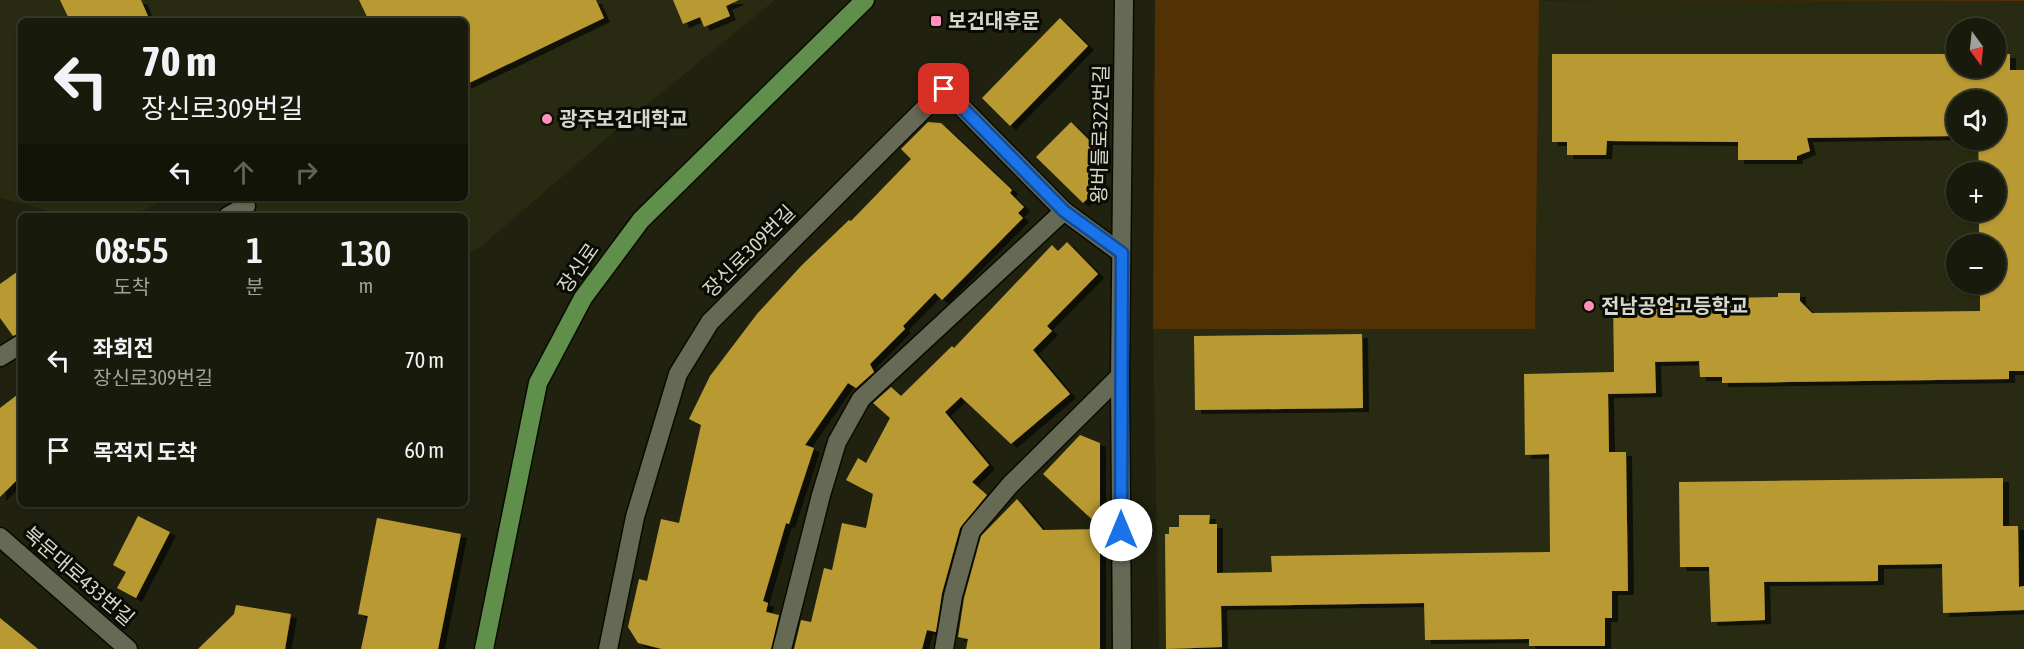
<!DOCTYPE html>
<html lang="ko">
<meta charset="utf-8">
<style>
body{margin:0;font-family:"Asap Condensed","Noto Sans KR",sans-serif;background:#212314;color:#f1f3f6;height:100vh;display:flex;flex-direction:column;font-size:22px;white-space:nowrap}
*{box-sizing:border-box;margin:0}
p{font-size:20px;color:#9fa19d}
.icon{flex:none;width:33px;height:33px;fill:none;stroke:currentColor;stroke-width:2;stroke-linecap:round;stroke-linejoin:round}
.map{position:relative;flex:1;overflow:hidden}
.sheet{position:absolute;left:18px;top:213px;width:450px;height:294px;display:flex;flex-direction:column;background:#181a0b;border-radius:9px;box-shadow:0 2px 4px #0004,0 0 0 2px #36382c}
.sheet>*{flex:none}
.guide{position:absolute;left:18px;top:18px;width:450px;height:183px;border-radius:9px;box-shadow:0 2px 4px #0004,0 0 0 2px #36382c;background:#181a0b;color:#f1f3f6;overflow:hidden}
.needle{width:39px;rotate:165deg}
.tools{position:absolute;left:1946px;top:18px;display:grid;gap:12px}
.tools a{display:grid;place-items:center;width:60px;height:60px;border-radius:50%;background:#181a0b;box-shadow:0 2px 4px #0004,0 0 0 2px #36382c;font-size:30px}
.pin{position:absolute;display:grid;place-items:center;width:51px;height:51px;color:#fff;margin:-26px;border-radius:12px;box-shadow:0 3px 9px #0006}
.me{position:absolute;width:66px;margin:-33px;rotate:0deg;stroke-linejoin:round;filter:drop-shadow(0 0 4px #0008)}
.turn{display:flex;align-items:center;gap:21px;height:126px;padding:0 24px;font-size:27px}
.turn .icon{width:78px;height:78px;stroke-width:2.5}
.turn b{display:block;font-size:42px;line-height:51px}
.lanes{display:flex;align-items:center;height:57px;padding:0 24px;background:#0003;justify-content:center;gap:30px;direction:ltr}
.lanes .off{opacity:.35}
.eta{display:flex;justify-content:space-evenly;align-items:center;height:102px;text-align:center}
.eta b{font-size:36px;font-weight:600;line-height:42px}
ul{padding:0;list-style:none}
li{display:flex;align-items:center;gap:18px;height:90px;padding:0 24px}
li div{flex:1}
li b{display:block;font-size:22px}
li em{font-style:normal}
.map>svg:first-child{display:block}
.built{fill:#282b11;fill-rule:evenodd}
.green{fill:#523105}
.building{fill:#b99931;filter:url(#shadow)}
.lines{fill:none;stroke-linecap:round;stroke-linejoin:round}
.minor-casing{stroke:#0a0b00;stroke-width:21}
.major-casing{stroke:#0a0b00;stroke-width:21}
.minor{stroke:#666a54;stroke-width:18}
.major{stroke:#5f8f4a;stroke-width:18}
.route-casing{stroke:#114b97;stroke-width:15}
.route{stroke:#1a73e8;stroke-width:10}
.poi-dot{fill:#ff8ebb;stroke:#0a0b04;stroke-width:2}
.labels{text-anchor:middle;stroke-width:6;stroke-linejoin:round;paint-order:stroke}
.poi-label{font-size:20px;font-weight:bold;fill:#d6d8cc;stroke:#0a0b04;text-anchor:start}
.street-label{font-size:20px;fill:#d6d8cc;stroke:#0a0b04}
</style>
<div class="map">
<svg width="2024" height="649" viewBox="0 0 2024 649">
<defs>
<filter id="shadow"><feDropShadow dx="6" dy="4" stdDeviation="0" flood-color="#0009"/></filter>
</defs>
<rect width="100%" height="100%" fill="#20220f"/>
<!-- built -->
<g class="built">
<path d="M 0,0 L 775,0 L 615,131 L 484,244 L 465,256 L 465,216 L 255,216 L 241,198 L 465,198 L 465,21 L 21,21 L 21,198 L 168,198 L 132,216 L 69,216 L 0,198 Z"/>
<path d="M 1155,0 L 2024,1 L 2024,649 L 1159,649 L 1153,329 ZM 1956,28 L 1995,28 L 1995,68 L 1956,68 ZM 1956,100 L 1995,100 L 1995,140 L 1956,140 ZM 1956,172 L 1995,172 L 1995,212 L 1956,212 ZM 1956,244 L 1995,244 L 1995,284 L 1956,284 Z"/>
</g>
<!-- green -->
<path class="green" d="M 1155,0 L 2024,0 L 2024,1 L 1539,0 L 1535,329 L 1153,329 Z"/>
<!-- building -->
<g class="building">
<path d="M 60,0 L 141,0 L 150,21 L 70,21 Z"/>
<path d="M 359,0 L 596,0 L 604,18 L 465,85 L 465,21 L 369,21 Z"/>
<path d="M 673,0 L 739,0 L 726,6 L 730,16 L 704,27 L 700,17 L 683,24 Z"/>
<path d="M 1060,18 L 1088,46 L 1010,126 L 982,98 Z"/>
<path d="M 1552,54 L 1956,54 L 1956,68 L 1995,68 L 1995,54 L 2010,54 L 2010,70 L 2024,70 L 2024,371 L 2009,371 L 2009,379 L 1722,383 L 1722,377 L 1700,377 L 1699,361 L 1655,362 L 1656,393 L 1608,394 L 1609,452 L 1626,452 L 1628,591 L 1612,591 L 1612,618 L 1605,618 L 1605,646 L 1529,646 L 1529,639 L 1425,640 L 1424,603 L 1221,606 L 1222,647 L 1166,649 L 1165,534 L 1169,534 L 1169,527 L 1179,527 L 1179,515 L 1210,515 L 1209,524 L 1217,524 L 1217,573 L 1272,572 L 1271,556 L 1550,552 L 1549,454 L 1525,455 L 1524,374 L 1614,372 L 1613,300 L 1778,297 L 1778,293 L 1800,293 L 1800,301 L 1812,313 L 1980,311 L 1980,284 L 1995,284 L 1995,244 L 1979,244 L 1979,212 L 1995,212 L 1995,172 L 1979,172 L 1978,140 L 1995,140 L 1995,100 L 1956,100 L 1956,136 L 1807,138 L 1810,151 L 1797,156 L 1797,160 L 1738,160 L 1738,142 L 1607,141 L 1606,155 L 1567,155 L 1567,142 L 1552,142 Z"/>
<path d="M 928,122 L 941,123 L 1012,190 L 1010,193 L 1024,207 L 1018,213 L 1023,218 L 942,300 L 935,293 L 903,326 L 905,329 L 870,364 L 874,372 L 856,388 L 848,383 L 805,445 L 814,448 L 789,524 L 786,523 L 763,601 L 768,603 L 766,612 L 779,615 L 771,649 L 662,649 L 638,643 L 628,627 L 639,579 L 647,581 L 661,519 L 679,523 L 701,425 L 689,419 L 710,376 L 757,314 L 801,266 L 849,220 L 851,221 L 911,159 L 901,149 Z"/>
<path d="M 1071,122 L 1099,150 L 1098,188 L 1083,203 L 1036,157 Z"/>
<path d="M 1067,242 L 1098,274 L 1047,326 L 1052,331 L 1033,350 L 1070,394 L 1011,444 L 961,397 L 945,412 L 989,465 L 972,482 L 987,495 L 960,528 L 942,593 L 936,632 L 927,630 L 922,649 L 794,649 L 801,620 L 811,622 L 824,568 L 832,570 L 842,523 L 866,528 L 873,494 L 846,480 L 858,458 L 866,463 L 890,418 L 873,403 L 891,387 L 901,396 L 952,346 L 954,348 L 1052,245 L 1058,251 Z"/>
<path d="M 21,269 L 21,333 L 13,336 L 0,318 L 0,284 Z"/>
<path d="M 1362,334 L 1363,408 L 1195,410 L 1194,336 Z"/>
<path d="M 21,392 L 21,476 L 0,497 L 0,408 Z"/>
<path d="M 1080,435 L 1100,443 L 1100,527 L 1043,474 Z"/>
<path d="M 2003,478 L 2003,526 L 2018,526 L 2019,587 L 2024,586 L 2024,610 L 1943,613 L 1942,564 L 1878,565 L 1878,581 L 1764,582 L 1765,620 L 1711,622 L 1709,567 L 1680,567 L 1679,482 Z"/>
<path d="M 1017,499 L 1043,530 L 1100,529 L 1100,649 L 966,649 L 968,639 L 958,637 L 964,598 L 981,536 Z"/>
<path d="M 138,516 L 170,532 L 136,598 L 117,588 L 126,572 L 113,565 Z"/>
<path d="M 377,518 L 461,534 L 438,649 L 361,649 L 368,616 L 358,614 Z"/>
<path d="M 236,605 L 291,614 L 285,649 L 198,649 L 234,614 Z"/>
<path d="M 0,618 L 38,649 L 0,649 Z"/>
</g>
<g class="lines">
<defs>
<g id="minor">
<path d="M 228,216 L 246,206"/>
<path d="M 0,357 L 21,344"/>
<path d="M 0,537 L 128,649"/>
<path d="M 608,649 L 635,517 L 678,374 L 710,322 L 944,89 L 1064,211 L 1121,253"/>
<path d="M 782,649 L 821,495 L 837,442 L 861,399 L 1064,211"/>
<path d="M 944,649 L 953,596 L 971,531 L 1010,485 L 1120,376"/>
<path d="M 1122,649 L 1120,376 L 1124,0"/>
</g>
<path id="major" d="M 484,649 L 538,383 L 583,298 L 641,220 L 865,0"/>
</defs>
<!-- minor casing -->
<use href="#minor" class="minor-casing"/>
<!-- major casing -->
<use href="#major" class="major-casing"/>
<!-- minor -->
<use href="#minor" class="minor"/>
<!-- major -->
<use href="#major" class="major"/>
</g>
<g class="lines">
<defs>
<path id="route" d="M 944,89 L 1064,211 L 1122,253 L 1121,530"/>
</defs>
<!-- route casing -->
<use href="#route" class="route-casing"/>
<!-- route -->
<use href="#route" class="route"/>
</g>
<!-- markers -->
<g class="poi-dot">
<rect x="930" y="15" width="12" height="12" rx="3"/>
<circle cx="547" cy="119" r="6"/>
<circle cx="1589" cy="306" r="6"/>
</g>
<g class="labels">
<!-- poi labels -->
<g class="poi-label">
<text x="948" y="28">보건대후문</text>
<text x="559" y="126">광주보건대학교</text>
<text x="1601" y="313">전남공업고등학교</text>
</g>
<!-- street labels -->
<g class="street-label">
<text transform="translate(1100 134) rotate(-89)" y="7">왕버들로322번길</text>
<text transform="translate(749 251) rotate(-45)" y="7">장신로309번길</text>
<text transform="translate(578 268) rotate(-55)" y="7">장신로</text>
<text transform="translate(79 576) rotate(41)" y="7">북문대로433번길</text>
</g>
</g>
</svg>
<div class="tools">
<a><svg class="needle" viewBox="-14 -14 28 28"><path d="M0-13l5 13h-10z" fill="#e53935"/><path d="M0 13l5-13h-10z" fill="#9fa19d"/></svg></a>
<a><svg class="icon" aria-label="sound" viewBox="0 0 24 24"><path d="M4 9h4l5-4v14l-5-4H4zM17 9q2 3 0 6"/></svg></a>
<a>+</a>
<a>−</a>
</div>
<div class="pin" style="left:944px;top:89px;background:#d93025"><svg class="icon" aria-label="arrive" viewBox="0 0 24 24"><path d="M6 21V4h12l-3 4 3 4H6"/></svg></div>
<svg class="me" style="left:1121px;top:530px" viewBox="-20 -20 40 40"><circle r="19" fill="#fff"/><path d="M0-13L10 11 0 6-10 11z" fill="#1a73e8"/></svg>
<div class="guide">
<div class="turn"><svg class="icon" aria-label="left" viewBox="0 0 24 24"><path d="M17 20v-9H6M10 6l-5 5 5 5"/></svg><div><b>70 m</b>장신로309번길</div></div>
<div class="lanes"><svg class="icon" aria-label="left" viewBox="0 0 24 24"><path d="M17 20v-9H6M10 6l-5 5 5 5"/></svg><svg class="icon off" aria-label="ahead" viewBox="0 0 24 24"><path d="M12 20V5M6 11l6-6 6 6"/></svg><svg class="icon off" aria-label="right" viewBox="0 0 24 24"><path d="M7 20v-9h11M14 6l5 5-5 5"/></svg></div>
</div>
<section class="sheet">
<div class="eta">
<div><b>08:55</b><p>도착</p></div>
<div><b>1</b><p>분</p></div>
<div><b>130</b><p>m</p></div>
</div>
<ul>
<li><svg class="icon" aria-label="left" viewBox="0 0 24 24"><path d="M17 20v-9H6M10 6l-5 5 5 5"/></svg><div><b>좌회전</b><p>장신로309번길</p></div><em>70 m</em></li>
<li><svg class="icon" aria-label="arrive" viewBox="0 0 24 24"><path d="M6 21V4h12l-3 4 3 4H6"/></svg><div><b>목적지 도착</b></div><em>60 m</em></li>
</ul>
</section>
</div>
